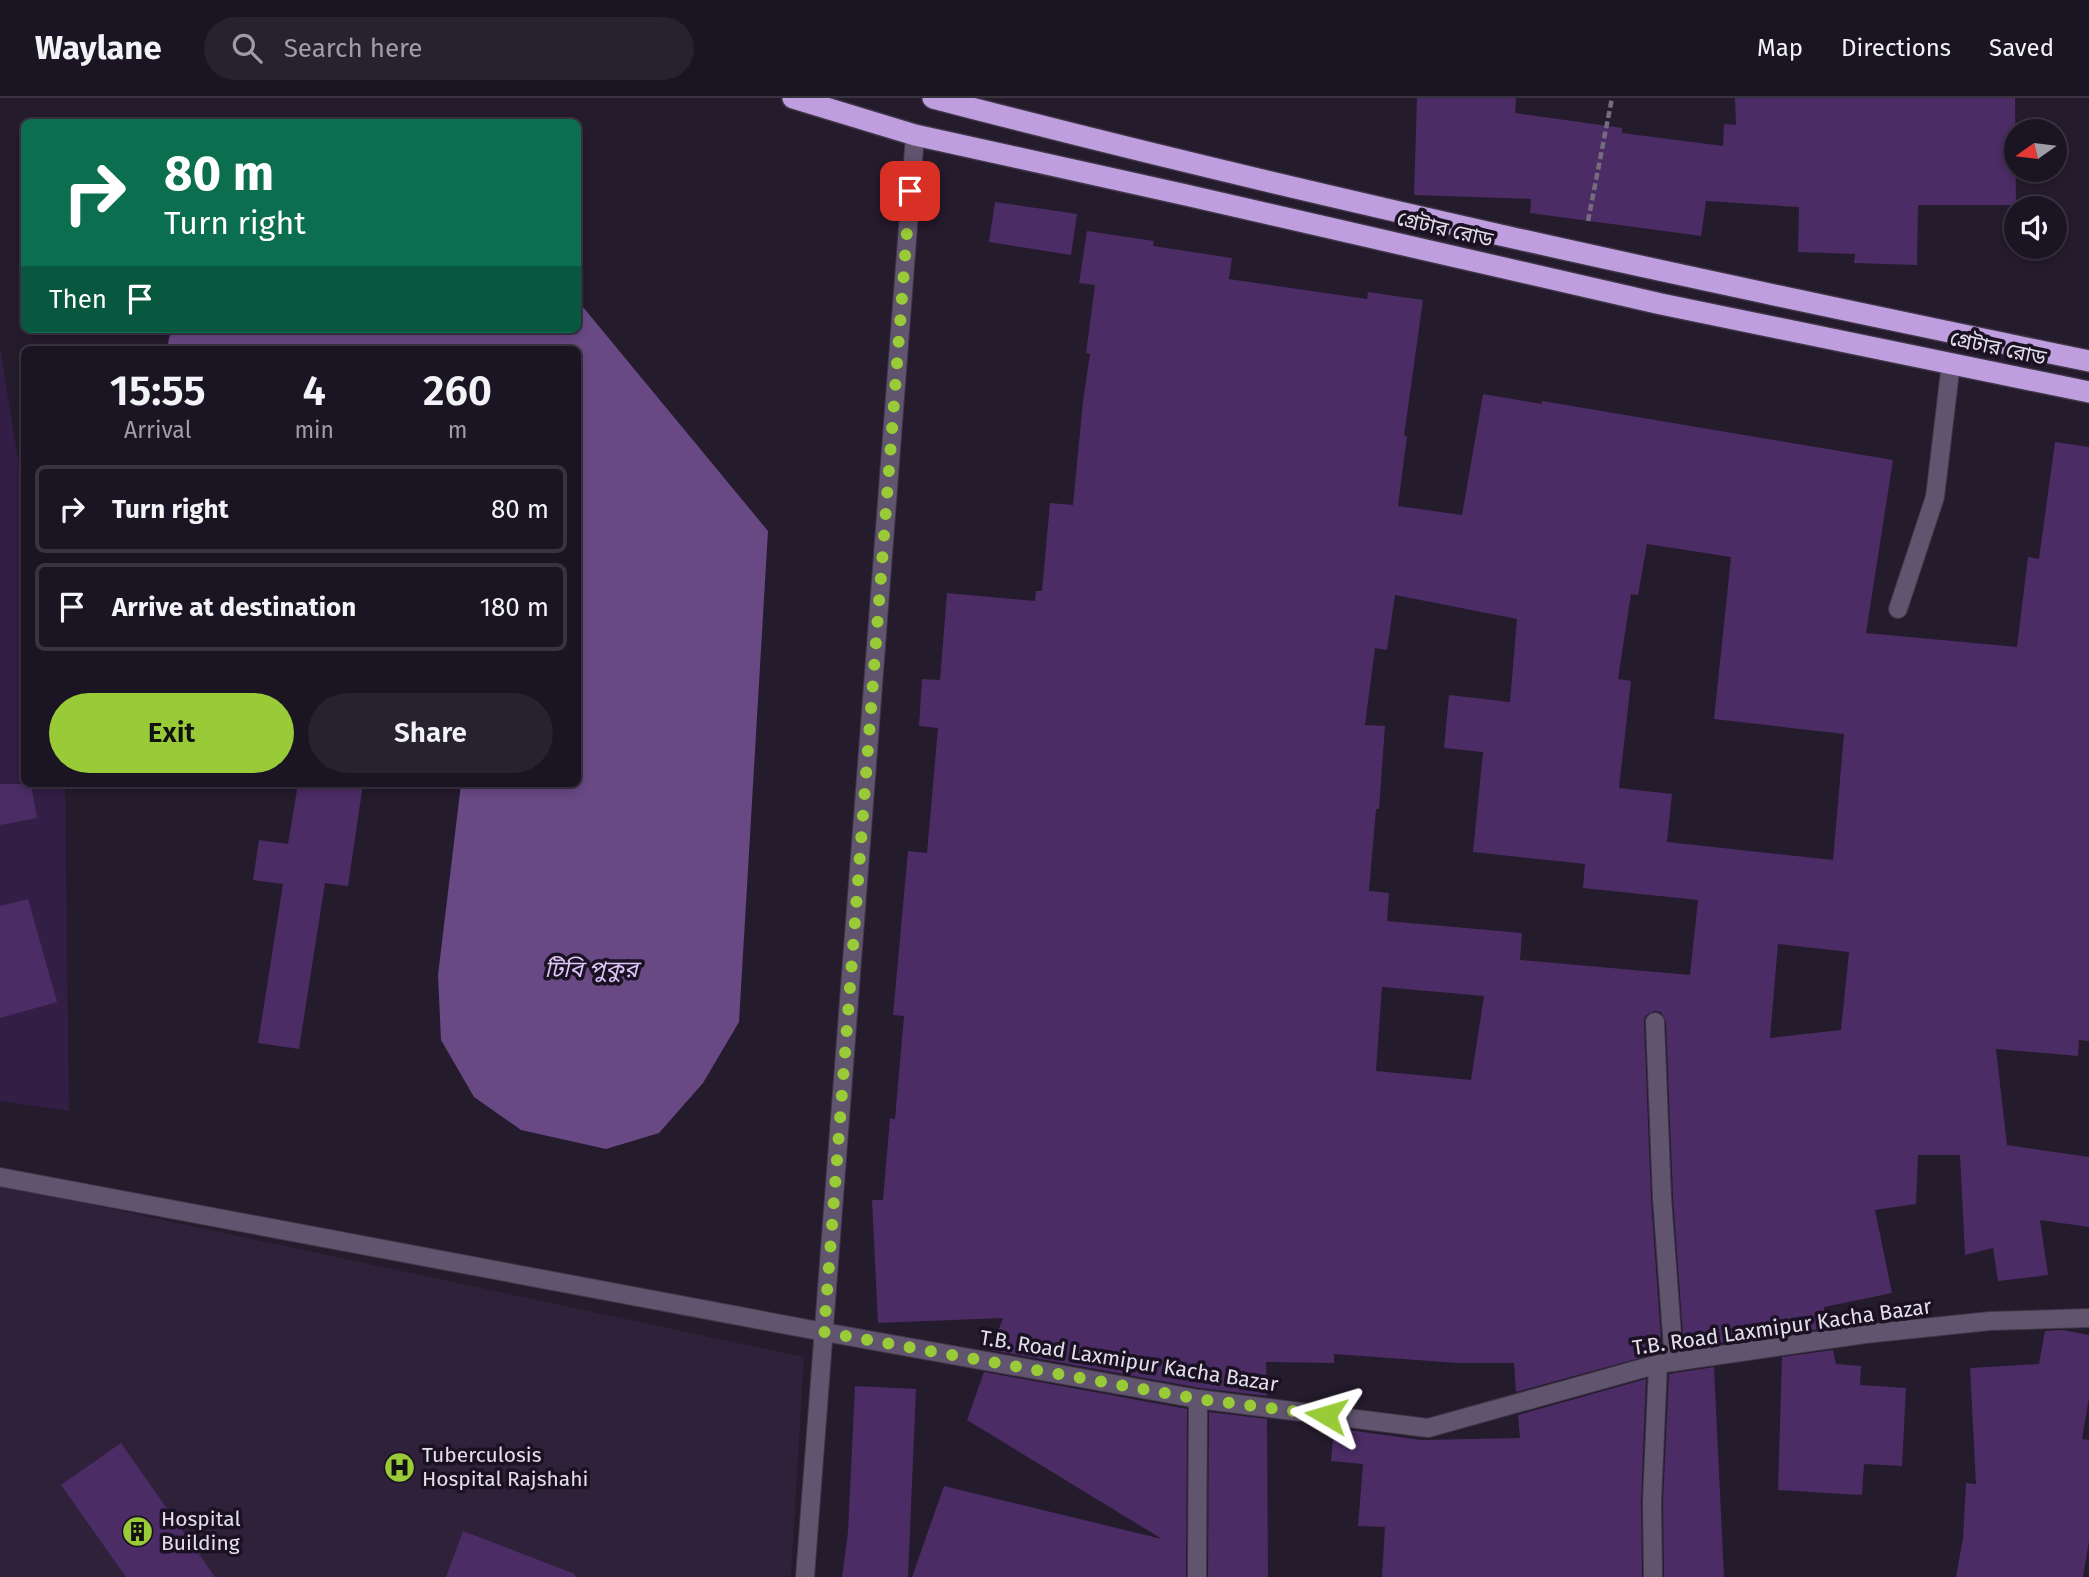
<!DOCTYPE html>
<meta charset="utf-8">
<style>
body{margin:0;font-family:"Fira Sans","Noto Sans Bengali",sans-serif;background:#28212f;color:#f1f3f6;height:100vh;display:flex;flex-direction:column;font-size:26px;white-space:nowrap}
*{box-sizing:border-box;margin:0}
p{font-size:23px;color:#a09ea5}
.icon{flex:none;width:38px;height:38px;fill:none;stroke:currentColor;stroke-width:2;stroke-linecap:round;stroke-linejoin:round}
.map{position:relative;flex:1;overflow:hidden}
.drawer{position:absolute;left:21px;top:248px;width:560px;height:441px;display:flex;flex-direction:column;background:#1b1422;border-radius:10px;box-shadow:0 4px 10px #0003,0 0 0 2px #393340}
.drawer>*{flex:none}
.top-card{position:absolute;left:21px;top:21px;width:560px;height:214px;border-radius:10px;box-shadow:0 4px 10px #0003,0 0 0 2px #393340;background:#0b6e4f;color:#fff;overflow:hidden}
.needle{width:46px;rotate:256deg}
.fabs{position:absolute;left:2004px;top:21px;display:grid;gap:14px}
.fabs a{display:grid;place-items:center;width:63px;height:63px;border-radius:50%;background:#1b1422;box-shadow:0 4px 10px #0003,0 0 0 2px #393340;font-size:35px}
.pin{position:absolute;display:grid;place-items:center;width:60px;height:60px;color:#fff;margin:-30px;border-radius:14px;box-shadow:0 4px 10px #0006}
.me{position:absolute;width:77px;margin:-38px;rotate:277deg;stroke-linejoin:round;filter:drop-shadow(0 0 5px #0008)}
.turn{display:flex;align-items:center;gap:24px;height:147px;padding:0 28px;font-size:32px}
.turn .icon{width:91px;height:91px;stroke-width:2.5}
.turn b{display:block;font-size:49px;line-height:60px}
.then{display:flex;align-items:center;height:66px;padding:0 28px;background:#0003;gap:14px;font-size:26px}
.eta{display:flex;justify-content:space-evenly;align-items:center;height:119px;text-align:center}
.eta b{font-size:42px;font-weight:600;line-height:49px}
.action{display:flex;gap:14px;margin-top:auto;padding:14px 28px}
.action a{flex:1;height:80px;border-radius:42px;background:#98cb37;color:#111;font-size:28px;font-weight:600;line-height:80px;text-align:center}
.action a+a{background:#28212f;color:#f1f3f6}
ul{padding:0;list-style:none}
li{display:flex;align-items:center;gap:21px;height:88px;margin:0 14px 10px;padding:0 14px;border:4px solid #393340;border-radius:10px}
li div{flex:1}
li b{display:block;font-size:26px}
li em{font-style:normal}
header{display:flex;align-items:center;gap:42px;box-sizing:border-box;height:98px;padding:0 35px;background:#1b1422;border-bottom:2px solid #393340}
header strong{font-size:33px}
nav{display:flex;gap:38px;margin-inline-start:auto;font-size:24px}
.search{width:490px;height:63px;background:#28212f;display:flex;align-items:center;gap:18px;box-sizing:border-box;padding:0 24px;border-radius:38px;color:#a09ea5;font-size:26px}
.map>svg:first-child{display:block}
.built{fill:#2e2139}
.green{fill:#331e45}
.water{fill:#684984}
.building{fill:#4b2c65;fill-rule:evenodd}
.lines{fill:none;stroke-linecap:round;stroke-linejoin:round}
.lane-casing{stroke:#3f3647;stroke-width:20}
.street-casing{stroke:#3f3647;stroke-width:20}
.highway-casing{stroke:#3f3647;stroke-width:24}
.path{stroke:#746c7c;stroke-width:4.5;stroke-dasharray:7 3.5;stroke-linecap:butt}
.lane{stroke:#61546f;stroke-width:18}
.street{stroke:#61546f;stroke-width:18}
.highway{stroke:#be9edf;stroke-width:21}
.route{stroke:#98cb37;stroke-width:12;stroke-dasharray:0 21.6}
.labels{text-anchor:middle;stroke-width:7;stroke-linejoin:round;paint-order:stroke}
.street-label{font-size:21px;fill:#e4deea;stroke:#1a1223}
.poi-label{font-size:21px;fill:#e4deea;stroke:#1a1223;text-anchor:start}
.water-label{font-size:23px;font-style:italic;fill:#dfc5f9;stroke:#1a1223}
</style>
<header>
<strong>Waylane</strong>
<div class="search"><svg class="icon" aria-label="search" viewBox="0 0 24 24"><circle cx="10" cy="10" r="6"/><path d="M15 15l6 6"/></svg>Search here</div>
<nav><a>Map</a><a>Directions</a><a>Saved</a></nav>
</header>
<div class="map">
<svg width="2089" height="1479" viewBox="0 0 2089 1479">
<rect width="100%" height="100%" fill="#241b2d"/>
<!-- built -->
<path class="built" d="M 0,1087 L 804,1259 L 791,1479 L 0,1479 Z"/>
<!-- green -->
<path class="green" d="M 0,250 L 24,399 L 24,686 L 65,686 L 69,1013 L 0,1003 Z"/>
<!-- water -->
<path class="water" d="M 578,203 L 768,433 L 739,924 L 703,985 L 659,1035 L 606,1051 L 521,1032 L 474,999 L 441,942 L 438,877 L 461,686 L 578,686 L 578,252 L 167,252 L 169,240 L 173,231 L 578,231 Z"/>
<!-- building -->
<g class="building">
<path d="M 1417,0 L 1516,0 L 1515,15 L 1622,30 L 1622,35 L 1723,48 L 1724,26 L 1736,27 L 1735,0 L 2015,0 L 2016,107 L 1918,107 L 1917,167 L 1854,165 L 1855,156 L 1798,154 L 1799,109 L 1706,103 L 1701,138 L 1530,115 L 1531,101 L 1414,97 Z"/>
<path d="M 995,104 L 1077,116 L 1071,157 L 989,144 Z"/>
<path d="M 1087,133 L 1154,143 L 1153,148 L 1232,160 L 1229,181 L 1367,201 L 1368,194 L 1423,202 L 1404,338 L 1407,338 L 1398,408 L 1462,417 L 1483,296 L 1542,306 L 1542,303 L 1893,362 L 1866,535 L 2017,549 L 2028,459 L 2039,461 L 2055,344 L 2089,349 L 2089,943 L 2079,942 L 2078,958 L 1996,951 L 2007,1047 L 2089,1059 L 2089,1129 L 2040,1122 L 2048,1177 L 1998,1183 L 1993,1150 L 1965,1157 L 1960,1057 L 1918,1057 L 1916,1106 L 1875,1112 L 1892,1195 L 1824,1209 L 1828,1230 L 1783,1236 L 1783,1234 L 1684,1251 L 1673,1099 L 1666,924 L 1661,914 L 1654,913 L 1645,918 L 1644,924 L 1651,1101 L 1662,1254 L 1516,1294 L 1514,1265 L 1458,1265 L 1334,1256 L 1334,1265 L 1266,1264 L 1267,1298 L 1200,1290 L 991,1252 L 1003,1220 L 878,1225 L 872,1102 L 883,1102 L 890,1020 L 895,1021 L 904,918 L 893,917 L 908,753 L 927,755 L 938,630 L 919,628 L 922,581 L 940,582 L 947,495 L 1035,503 L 1036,493 L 1042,493 L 1050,405 L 1073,407 L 1083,303 L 1090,256 L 1086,255 L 1095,187 L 1079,185 ZM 1647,446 L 1731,459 L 1714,621 L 1844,636 L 1833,762 L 1667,744 L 1672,696 L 1619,690 L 1631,583 L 1618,581 L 1631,496 L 1638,497 ZM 1395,497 L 1517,521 L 1510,604 L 1449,597 L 1444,650 L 1483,654 L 1473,754 L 1585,766 L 1583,790 L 1698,802 L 1690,877 L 1520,862 L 1522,835 L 1387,823 L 1389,795 L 1369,793 L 1376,711 L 1379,711 L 1385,628 L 1365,627 L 1375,550 L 1387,552 ZM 1778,846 L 1849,854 L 1841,932 L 1770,940 ZM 1382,889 L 1484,898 L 1471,982 L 1376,973 Z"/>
<path d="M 0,686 L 31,686 L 37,720 L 0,727 Z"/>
<path d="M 298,686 L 363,686 L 348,788 L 325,785 L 299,951 L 258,945 L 283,786 L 253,782 L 259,742 L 288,746 Z"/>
<path d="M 28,801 L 57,904 L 0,920 L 0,808 Z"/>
<path d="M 2062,1232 L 2089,1237 L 2089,1300 L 2082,1341 L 2089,1342 L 2089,1443 L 2083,1479 L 1956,1479 L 1963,1440 L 1966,1385 L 1976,1386 L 1970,1270 L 2039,1266 L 2045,1233 Z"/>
<path d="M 1833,1252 L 1836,1266 L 1861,1268 L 1860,1287 L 1906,1290 L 1902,1368 L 1864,1366 L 1862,1397 L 1778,1392 L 1782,1259 Z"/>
<path d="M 1714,1269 L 1724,1479 L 1664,1479 L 1663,1404 L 1669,1276 Z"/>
<path d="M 984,1274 L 1187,1311 L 1186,1479 L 912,1479 L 944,1388 L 1162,1441 L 967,1322 Z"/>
<path d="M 1646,1281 L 1641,1404 L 1642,1479 L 1382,1479 L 1385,1429 L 1358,1428 L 1363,1366 L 1331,1363 L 1334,1330 L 1421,1342 L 1520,1340 L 1518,1317 Z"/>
<path d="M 855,1288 L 916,1291 L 908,1479 L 842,1479 L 848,1434 Z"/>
<path d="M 1209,1314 L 1267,1321 L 1268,1479 L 1208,1479 Z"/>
<path d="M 121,1345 L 215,1479 L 126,1479 L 61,1387 Z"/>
<path d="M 463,1433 L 575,1476 L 575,1479 L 446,1479 Z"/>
</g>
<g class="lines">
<defs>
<path id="lane" d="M 1898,511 L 1935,399 L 1951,265"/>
<g id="street">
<path d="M 1655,924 L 1662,1100 L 1674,1264"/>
<path d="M 0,1079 L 824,1234 L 1198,1301 L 1428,1330 L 1658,1266 L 1865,1236 L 1990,1223 L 2089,1220"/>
<path d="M 805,1479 L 915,37"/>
<path d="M 1197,1479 L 1198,1301"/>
<path d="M 1653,1479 L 1652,1404 L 1658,1266"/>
</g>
<g id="highway">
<path d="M 793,0 L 915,37 L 1186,97 L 1661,206 L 2089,294"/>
<path d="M 933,0 C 1315,100 1702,183 2089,263"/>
</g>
</defs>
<!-- lane casing -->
<use href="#lane" class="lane-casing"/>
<!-- street casing -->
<use href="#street" class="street-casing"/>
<!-- highway casing -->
<use href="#highway" class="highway-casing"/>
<!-- path -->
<path class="path" d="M 1588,123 L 1612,0"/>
<!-- lane -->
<use href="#lane" class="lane"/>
<!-- street -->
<use href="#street" class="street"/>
<!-- highway -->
<use href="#highway" class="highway"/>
</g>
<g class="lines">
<!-- route -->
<path class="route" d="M 910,93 L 824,1234 L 1198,1301 L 1326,1317"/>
</g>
<!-- icons -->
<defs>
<symbol id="hospital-disc" viewBox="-11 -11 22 22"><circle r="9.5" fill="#98cb37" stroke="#1a1223"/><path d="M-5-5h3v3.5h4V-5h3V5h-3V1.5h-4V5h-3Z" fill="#111"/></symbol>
<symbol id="building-disc" viewBox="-11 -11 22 22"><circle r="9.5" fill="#98cb37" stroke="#1a1223"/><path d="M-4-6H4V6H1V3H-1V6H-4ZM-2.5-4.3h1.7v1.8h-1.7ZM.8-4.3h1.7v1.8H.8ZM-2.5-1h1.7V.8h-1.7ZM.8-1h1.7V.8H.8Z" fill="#111"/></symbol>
</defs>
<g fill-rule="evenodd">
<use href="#hospital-disc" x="382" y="1352" width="35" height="35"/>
<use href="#building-disc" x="120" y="1416" width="35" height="35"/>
</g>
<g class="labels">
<!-- street labels -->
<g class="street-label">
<text transform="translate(1445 131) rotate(13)" y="7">গ্রেটার রোড</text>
<text transform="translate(1998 250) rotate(12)" y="7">গ্রেটার রোড</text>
<text transform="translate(1782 1229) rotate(-8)" y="7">T.B. Road Laxmipur Kacha Bazar</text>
<text transform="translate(1129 1263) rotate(9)" y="7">T.B. Road Laxmipur Kacha Bazar</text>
</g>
<!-- poi labels -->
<g class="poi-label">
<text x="422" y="1364">Tuberculosis<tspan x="422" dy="24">Hospital Rajshahi</tspan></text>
<text x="161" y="1428">Hospital<tspan x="161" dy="24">Building</tspan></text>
</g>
<!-- water labels -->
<g class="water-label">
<text x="591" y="879">টিবি পুকুর</text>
</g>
</g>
</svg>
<div class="fabs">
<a><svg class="needle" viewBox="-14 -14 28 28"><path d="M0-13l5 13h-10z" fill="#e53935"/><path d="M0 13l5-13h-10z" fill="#a09ea5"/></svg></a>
<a><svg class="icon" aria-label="sound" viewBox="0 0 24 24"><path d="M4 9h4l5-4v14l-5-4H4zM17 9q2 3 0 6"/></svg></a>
</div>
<div class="pin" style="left:910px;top:93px;background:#d93025"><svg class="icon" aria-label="arrive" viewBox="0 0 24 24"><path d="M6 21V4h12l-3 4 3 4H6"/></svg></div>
<svg class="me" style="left:1326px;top:1317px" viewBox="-20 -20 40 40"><path d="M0-17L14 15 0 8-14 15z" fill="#98cb37" stroke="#fff" stroke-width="4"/></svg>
<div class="top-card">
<div class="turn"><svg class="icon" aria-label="right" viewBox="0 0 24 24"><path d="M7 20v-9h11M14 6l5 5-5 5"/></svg><div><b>80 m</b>Turn right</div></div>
<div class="then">Then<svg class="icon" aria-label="arrive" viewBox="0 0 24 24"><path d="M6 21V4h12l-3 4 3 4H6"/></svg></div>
</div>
<section class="drawer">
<div class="eta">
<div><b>15:55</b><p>Arrival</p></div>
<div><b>4</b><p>min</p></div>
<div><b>260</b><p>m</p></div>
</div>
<ul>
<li><svg class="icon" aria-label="right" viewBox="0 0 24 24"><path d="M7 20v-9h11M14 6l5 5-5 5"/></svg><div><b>Turn right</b></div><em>80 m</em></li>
<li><svg class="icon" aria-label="arrive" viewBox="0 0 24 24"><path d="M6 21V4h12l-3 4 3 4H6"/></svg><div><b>Arrive at destination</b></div><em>180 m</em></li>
</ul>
<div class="action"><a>Exit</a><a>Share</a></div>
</section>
</div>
